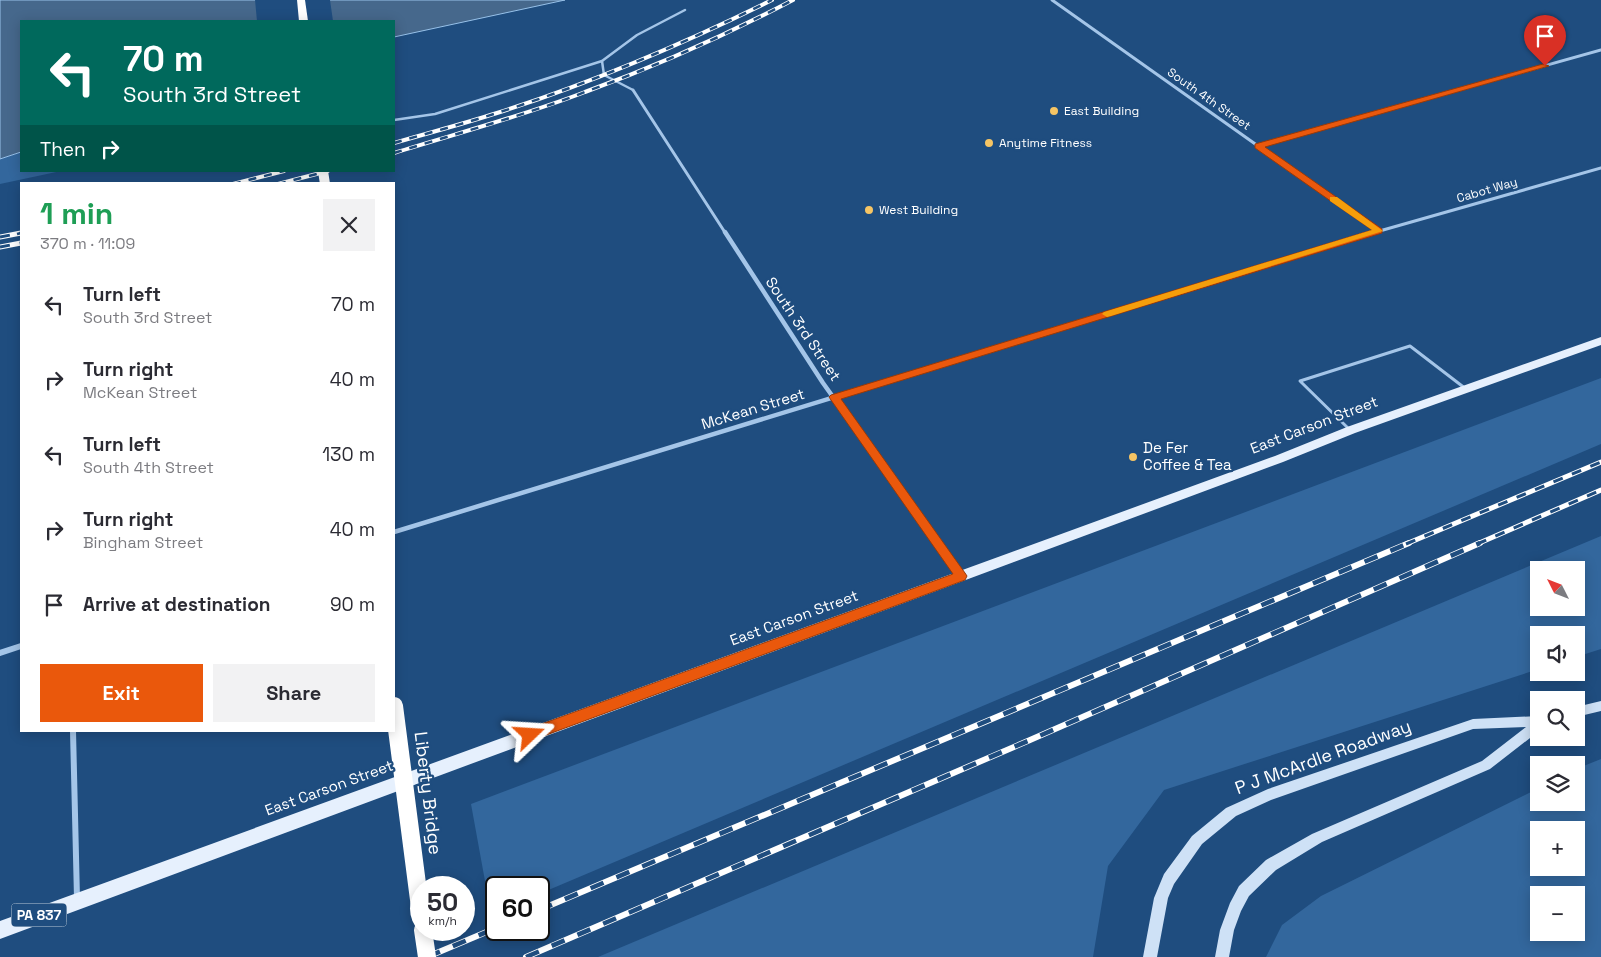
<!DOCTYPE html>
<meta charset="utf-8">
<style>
body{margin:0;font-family:"Space Grotesk",sans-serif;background:#f2f2f3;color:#2b2b33;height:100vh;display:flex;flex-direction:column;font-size:19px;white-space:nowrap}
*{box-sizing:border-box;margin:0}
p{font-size:16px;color:#7c7c81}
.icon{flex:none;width:28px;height:28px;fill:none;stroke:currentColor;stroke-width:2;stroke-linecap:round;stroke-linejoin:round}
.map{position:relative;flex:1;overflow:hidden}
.drawer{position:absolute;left:20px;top:182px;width:375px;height:550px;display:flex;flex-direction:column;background:#fff;border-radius:0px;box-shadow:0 2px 12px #0003}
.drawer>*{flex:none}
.guide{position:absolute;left:20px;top:20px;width:375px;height:152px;border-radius:0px;box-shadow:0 2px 12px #0003;background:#00695c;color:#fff;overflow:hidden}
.needle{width:32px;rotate:312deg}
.fabs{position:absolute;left:1530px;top:561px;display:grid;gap:10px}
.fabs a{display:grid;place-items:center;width:55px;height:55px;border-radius:0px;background:#fff;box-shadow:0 2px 12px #0003;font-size:25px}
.speed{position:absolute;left:410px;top:876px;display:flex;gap:10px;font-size:25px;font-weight:700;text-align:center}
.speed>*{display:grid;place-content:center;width:65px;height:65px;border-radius:50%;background:#fff;box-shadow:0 2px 12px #0003;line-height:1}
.speed small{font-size:12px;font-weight:400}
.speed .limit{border:2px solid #111;border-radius:8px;background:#fff;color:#111}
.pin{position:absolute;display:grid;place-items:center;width:42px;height:42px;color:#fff;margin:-51px -21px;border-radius:50% 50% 50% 0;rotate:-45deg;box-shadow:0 0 5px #0007}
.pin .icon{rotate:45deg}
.me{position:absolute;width:55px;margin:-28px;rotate:70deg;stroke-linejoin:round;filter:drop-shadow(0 0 4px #0008)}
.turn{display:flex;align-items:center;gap:18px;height:105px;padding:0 20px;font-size:22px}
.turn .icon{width:65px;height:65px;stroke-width:2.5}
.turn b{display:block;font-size:35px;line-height:42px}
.then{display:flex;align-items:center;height:48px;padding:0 20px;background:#0003;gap:10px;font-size:19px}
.round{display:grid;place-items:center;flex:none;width:52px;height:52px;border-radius:0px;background:#f2f2f3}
.overview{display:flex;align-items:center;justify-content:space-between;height:85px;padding:0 20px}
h1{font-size:30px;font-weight:600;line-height:38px;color:#1e9e55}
.primary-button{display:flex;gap:10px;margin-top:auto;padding:10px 20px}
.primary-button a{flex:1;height:58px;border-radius:0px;background:#ea580c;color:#fff;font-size:20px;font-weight:600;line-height:58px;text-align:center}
.primary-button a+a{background:#f2f2f3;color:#2b2b33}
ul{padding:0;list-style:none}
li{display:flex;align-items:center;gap:15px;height:75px;padding:0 20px}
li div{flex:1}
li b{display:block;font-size:19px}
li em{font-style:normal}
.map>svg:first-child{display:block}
.green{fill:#33679d;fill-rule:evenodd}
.water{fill:#46688c;stroke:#97c1e9}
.pier{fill:#1f4d7f}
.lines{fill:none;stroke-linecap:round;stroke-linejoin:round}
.lane-far1{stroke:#a4c5e8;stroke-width:2.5}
.lane{stroke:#a4c5e8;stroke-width:3}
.street-far2{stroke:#a4c5e8;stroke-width:3}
.street-far1{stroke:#a4c5e8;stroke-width:4.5}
.street{stroke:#a4c5e8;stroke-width:6}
.secondary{fill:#cee1f6;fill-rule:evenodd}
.primary{fill:#e6f0fd;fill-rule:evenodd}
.highway{fill:#fff;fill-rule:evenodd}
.rail-far2-casing{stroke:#fff;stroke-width:4}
.rail-far1-casing{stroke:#fff;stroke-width:5}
.rail-casing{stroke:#fff;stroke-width:6}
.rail-far2{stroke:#1f4d7f;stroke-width:2.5;stroke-dasharray:8;stroke-linecap:butt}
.rail-far1{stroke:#1f4d7f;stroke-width:3;stroke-dasharray:10;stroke-linecap:butt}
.rail{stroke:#1f4d7f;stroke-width:4.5;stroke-dasharray:14;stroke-linecap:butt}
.highway-bridge-far1{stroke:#fff;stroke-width:10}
.highway-bridge{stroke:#fff;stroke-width:18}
.route{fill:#ea580c;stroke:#983908}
.slow{fill:#f59e0b}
.poi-dot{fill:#f6c564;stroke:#1f4d7f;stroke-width:2}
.labels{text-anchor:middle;stroke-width:4.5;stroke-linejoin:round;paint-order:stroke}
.far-street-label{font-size:12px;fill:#fff;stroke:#1f4d7f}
.far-poi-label{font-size:12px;fill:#fff;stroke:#1f4d7f;text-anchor:start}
.shield{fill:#1f4d7f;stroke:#bccad9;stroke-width:1}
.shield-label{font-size:14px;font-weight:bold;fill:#fff}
.street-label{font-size:15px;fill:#fff;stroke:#1f4d7f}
.poi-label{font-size:15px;fill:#fff;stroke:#1f4d7f;text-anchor:start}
.near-street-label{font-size:18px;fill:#fff;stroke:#1f4d7f}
</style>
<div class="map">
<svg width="1601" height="957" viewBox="0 0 1601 957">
<rect width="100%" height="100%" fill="#1f4d7f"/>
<!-- green -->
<g class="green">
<path d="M 21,152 L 21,171 L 61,171 L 0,184 L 0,159 Z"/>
<path d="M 1601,378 L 1601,444 L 539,894 L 539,888 L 496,888 L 496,912 L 491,914 L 471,804 Z"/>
<path d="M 1601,536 L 1601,649 L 1576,657 L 1576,635 L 1539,635 L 1539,669 L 1164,790 L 1108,866 L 1093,957 L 598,957 ZM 1539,570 L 1576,570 L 1576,608 L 1539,608 Z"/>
<path d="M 1601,759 L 1601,957 L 1266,957 L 1282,925 L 1321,896 L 1539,788 L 1539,802 L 1576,802 L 1576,769 ZM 1539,830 L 1576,830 L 1576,868 L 1539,868 ZM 1539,895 L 1576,895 L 1576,932 L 1539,932 Z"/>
</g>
<!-- water -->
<path class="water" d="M 0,0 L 565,0 L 394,37 L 394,21 L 21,21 L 21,152 L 0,159 Z"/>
<!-- pier -->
<path class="pier" d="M 255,0 L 330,0 L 333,21 L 257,21 Z"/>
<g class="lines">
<!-- lane-far1 -->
<g class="lane-far1">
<path d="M 602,61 L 604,75 L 633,90"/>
<path d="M 394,120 L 435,114 L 602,61 L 637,35 L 685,10"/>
</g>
<!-- lane -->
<path class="lane" d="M 1350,430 L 1300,381 L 1410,346 L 1466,389"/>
<!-- street-far2 -->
<g class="street-far2">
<path d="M 1052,0 L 1378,231"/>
<path d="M 633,90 L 726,234"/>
<path d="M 1258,146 L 1601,50"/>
<path d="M 1369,234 L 1601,168"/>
</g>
<!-- street-far1 -->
<g class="street-far1">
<path d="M 725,232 L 823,383 L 938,544"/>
<path d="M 394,532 L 1373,232"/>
</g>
<!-- street -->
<g class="street">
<path d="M 937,543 L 961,576"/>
<path d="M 0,653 L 21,646"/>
<path d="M 73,731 L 77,898"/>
</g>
<!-- secondary -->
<g class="secondary">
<path d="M 1601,701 L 1601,711 L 1576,717 L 1576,707 Z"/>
<path d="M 1539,716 L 1539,731 L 1490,769 L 1322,842 L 1276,870 L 1249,896 L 1241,911 L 1234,930 L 1229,957 L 1215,957 L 1220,930 L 1230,903 L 1239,886 L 1266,860 L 1312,834 L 1482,761 L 1526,727 L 1473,729 L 1271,800 L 1236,816 L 1202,844 L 1174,884 L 1168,898 L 1157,957 L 1143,957 L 1154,898 L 1164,874 L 1192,836 L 1226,808 L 1268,789 L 1473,719 Z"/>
</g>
<!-- primary -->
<path class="primary" d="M 1601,337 L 1601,345 L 1355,433 L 1283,462 L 0,939 L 0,921 L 1275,456 L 1347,427 Z"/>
<!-- highway -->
<path class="highway" d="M 297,0 L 305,0 L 308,21 L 299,21 Z"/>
<defs>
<g id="rail-far2">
<path d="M 394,143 C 428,133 463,124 497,113 C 591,83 683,44 772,0"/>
<path d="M 394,153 C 458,133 523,116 585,92 C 657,66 726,35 793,0"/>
<path d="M 233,184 L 284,171"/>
<path d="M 278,184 L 328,171"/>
<path d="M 17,234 L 21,233"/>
</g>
<g id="rail-far1">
<path d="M 0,237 L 21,233"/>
<path d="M 0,247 L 21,243"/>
<path d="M 1406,544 L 1601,462"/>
<path d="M 1477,544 L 1601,490"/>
</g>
<g id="rail">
<path d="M 539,910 L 1409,543"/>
<path d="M 427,957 L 496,928"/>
<path d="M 526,957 L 1030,740 L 1480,543"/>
</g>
</defs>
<!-- rail-far2 casing -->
<use href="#rail-far2" class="rail-far2-casing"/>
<!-- rail-far1 casing -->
<use href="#rail-far1" class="rail-far1-casing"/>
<!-- rail casing -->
<use href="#rail" class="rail-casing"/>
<!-- rail-far2 -->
<use href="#rail-far2" class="rail-far2"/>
<!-- rail-far1 -->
<use href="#rail-far1" class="rail-far1"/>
<!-- rail -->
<use href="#rail" class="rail"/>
<!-- highway-bridge-far1 -->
<path class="highway-bridge-far1" d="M 323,171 L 325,184"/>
<!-- highway-bridge -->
<g class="highway-bridge">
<path d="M 394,706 L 421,915"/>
<path d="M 423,930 L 427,957"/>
</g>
</g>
<!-- route -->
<path class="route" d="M 1543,64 L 1549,66 L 1265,147 L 1382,229 L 1382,233 L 841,399 L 965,573 L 967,576 L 965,580 L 530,741 L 525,739 L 523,735 L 525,730 L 953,574 L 831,400 L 829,397 L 831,395 L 1372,230 L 1255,148 L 1255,144 Z"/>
<!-- slow -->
<path class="slow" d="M 1330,197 L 1337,197 L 1383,231 L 1111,316 L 1107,317 L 1102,314 L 1104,312 L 1372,230 L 1330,201 Z"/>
<!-- markers -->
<g class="poi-dot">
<circle cx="1054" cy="111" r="5"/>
<circle cx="989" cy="143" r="5"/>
<circle cx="869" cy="210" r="5"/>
<circle cx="1133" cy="457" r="5"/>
</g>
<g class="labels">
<!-- far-street labels -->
<g class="far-street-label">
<text transform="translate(1209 99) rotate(35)" y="4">South 4th Street</text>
<text transform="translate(1487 190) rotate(-16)" y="4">Cabot Way</text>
</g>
<!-- far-poi labels -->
<g class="far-poi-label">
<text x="1064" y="115">East Building</text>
<text x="999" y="147">Anytime Fitness</text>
<text x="879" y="214">West Building</text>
</g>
<!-- shield labels -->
<rect class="shield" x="11.5" y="903.5" width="55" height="23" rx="4"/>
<g class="shield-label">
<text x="39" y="920">PA 837</text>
</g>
<!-- street labels -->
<g class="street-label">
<text transform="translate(803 329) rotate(56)" y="5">South 3rd Street</text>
<text transform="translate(753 409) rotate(-17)" y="5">McKean Street</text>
<text transform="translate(1314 425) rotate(-21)" y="5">East Carson Street</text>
<text transform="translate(794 618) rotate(-20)" y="5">East Carson Street</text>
<text transform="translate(329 788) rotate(-20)" y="5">East Carson Street</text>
</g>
<!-- poi labels -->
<g class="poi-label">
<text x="1143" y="453">De Fer<tspan x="1143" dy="17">Coffee &amp; Tea</tspan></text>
</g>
<!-- near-street labels -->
<g class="near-street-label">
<text transform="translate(1323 757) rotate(-20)" y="6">P J McArdle Roadway</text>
<text transform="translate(428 793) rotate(83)" y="6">Liberty Bridge</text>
</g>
</g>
</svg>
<div class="fabs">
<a><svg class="needle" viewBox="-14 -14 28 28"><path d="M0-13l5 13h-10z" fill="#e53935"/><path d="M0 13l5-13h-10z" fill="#7c7c81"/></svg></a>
<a><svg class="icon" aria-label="sound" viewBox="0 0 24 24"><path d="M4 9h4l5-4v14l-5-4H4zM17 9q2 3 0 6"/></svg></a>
<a><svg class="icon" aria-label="search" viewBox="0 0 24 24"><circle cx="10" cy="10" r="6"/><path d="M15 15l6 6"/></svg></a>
<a><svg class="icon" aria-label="layers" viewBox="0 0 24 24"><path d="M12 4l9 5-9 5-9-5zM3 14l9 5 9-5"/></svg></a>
<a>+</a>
<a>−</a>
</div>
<div class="speed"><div>50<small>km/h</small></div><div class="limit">60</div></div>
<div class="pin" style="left:1545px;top:66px;background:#d93025"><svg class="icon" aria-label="arrive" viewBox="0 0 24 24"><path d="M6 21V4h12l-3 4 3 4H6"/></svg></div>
<svg class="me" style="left:530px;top:735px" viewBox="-20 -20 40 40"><path d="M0-17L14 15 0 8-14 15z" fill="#ea580c" stroke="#fff" stroke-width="4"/></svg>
<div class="guide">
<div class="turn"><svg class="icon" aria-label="left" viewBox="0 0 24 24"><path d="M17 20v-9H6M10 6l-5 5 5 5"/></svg><div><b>70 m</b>South 3rd Street</div></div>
<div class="then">Then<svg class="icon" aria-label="right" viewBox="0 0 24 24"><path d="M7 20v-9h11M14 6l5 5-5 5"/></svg></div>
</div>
<section class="drawer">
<div class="overview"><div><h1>1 min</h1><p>370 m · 11:09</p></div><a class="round"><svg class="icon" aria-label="close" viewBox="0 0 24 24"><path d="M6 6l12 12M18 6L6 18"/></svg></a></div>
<ul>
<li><svg class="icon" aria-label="left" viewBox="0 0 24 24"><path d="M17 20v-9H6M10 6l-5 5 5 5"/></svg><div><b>Turn left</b><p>South 3rd Street</p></div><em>70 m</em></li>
<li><svg class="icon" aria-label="right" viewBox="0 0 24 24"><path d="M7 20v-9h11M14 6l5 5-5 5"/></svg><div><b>Turn right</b><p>McKean Street</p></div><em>40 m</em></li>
<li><svg class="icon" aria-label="left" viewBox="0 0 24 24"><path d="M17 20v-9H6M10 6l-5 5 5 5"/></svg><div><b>Turn left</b><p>South 4th Street</p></div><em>130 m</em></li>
<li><svg class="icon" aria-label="right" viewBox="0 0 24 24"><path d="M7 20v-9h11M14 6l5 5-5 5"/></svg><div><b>Turn right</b><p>Bingham Street</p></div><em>40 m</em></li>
<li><svg class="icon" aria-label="arrive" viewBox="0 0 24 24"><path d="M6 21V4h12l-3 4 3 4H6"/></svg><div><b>Arrive at destination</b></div><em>90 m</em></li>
</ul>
<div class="primary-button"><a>Exit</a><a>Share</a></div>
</section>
</div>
